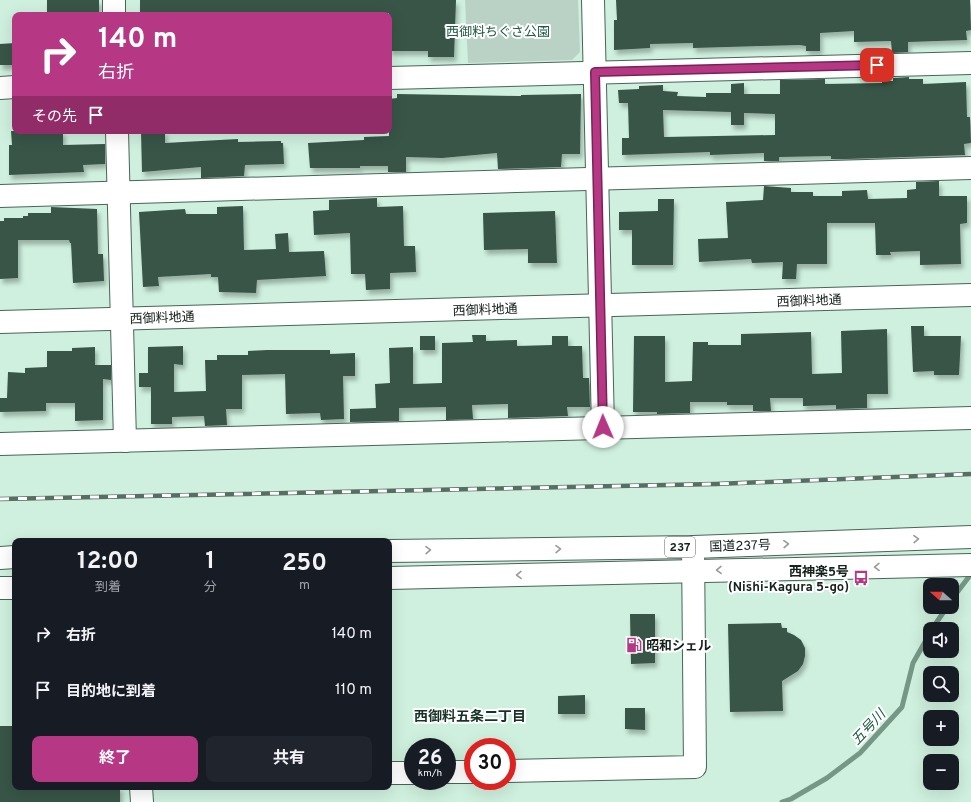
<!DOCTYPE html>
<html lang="ja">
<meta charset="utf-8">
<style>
body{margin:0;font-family:Overpass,"Noto Sans JP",sans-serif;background:#20242c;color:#f1f3f6;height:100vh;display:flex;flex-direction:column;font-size:15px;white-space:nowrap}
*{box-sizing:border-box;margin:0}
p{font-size:13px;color:#9ea1a6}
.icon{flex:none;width:22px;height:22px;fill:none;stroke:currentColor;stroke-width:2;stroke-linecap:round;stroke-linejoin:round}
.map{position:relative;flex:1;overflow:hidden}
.sheet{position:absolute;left:12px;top:538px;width:380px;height:252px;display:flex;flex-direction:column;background:#171b24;border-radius:8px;box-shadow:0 4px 16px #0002}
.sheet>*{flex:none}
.hud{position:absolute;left:12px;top:12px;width:380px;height:122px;border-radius:8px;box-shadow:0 4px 16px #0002;background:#b63784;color:#fff;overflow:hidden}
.needle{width:26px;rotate:291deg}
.fabs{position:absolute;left:923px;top:578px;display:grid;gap:8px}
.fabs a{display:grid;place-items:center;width:36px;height:36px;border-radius:8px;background:#171b24;box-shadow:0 4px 16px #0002;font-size:20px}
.speed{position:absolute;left:404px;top:738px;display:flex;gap:8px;font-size:20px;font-weight:700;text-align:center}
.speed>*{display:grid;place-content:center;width:52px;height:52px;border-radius:50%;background:#171b24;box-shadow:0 4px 16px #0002;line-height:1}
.speed small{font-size:10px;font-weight:400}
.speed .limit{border:6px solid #d22;background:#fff;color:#111}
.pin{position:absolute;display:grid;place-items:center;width:34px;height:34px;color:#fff;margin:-17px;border-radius:8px;box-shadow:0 2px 6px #0006}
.me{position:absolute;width:44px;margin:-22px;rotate:359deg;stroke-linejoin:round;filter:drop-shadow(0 0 3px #0008)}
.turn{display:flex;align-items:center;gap:14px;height:84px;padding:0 20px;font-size:18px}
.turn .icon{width:52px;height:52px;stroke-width:2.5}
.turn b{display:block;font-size:28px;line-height:34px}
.then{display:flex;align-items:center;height:38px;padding:0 20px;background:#0003;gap:8px;font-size:15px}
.eta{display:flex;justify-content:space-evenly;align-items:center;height:68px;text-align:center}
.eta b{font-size:24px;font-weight:700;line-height:28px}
.button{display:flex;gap:8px;margin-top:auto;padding:8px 20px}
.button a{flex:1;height:46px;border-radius:8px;background:#b63784;color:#fff;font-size:16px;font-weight:700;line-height:46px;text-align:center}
.button a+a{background:#20242c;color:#f1f3f6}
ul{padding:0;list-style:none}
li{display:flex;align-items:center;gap:12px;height:56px;padding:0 20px}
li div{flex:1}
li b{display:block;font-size:15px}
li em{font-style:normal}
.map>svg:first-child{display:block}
.green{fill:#b9d2c5}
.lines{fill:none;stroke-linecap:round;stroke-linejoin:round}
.stream{stroke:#769786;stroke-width:5}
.building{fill:#385446;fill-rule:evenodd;filter:url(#shadow)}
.minor-casing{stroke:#486556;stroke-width:24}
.highway-casing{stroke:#486556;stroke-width:24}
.minor{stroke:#fff;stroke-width:22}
.highway{stroke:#fff;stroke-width:22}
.rail-casing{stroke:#596d63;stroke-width:4.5}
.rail{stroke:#fff;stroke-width:3;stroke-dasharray:9;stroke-linecap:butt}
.oneway{stroke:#969b98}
.route-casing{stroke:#762456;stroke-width:10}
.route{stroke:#b63784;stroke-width:7}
.labels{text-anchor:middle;stroke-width:4;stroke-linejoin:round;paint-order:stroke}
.shield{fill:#fff;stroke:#5b645f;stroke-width:1}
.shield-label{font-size:12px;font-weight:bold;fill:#15211b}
.park-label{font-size:13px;fill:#215b42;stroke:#fff}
.street-label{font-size:13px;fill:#15211b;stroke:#fff}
.poi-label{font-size:13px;font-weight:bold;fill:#15211b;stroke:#fff;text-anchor:end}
.neighbourhood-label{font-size:14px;font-weight:bold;fill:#173326;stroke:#fff}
.water-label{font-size:14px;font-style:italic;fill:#215b42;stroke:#fff}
</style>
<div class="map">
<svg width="971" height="802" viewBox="0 0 971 802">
<defs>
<filter id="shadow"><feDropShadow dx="2.5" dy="4.5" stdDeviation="2" flood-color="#0004"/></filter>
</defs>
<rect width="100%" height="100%" fill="#cff0de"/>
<!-- green -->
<path class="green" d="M 465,0 L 578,0 L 580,52 L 572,60 L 468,63 Z"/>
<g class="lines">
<!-- stream -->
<g class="stream">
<path d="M 952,599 L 971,574"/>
<path d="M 932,629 L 947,607"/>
<path d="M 782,802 L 791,799 L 827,778 L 860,753 L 902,707 L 913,663 L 930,633"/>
</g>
</g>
<!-- building -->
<g class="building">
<rect x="47" y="0" width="52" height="15"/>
<path d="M 140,0 L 456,0 L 454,57 L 428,57 L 428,51 L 389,51 L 389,13 L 140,15 Z"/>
<path d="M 616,0 L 970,0 L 971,30 L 966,31 L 967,40 L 908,42 L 908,52 L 892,53 L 891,41 L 854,42 L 854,31 L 820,33 L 820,51 L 806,51 L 806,46 L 800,45 L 693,48 L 693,43 L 650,44 L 650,48 L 614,50 L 614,20 L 617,20 Z"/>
<path d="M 15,43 L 15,65 L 0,65 L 0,44 Z"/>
<path d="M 909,77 L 909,79 L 923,79 L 923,84 L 966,82 L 967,117 L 970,117 L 971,143 L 964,144 L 965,155 L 846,159 L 831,159 L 831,156 L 779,157 L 779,161 L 764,161 L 764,153 L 710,155 L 710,152 L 622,155 L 622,138 L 629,138 L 628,103 L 619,103 L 618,90 L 639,89 L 639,86 L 663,85 L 663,91 L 678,92 L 677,96 L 706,97 L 706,93 L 731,93 L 731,84 L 744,83 L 744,94 L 780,94 L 780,80 L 825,79 L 825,84 L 882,83 L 882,81 L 893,81 L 893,78 ZM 663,110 L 731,112 L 731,125 L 744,125 L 744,113 L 775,114 L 775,135 L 664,137 Z"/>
<path d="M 397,94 L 521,96 L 521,95 L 581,94 L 580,154 L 562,154 L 561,167 L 498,169 L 497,153 L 442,158 L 406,157 L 406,172 L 388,172 L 388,166 L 360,166 L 360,168 L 310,168 L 308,143 L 364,140 L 364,137 L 389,136 L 389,99 L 397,98 Z"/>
<path d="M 11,131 L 63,131 L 63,145 L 105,144 L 105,164 L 83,165 L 84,172 L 9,175 L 9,145 L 12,145 Z"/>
<path d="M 141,131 L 165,131 L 165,143 L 238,139 L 238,142 L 281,141 L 281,143 L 283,143 L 284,164 L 245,165 L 244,176 L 201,178 L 201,167 L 142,172 Z"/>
<path d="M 939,181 L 939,196 L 967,196 L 967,223 L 960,224 L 961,264 L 920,265 L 920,251 L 890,252 L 891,255 L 876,255 L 875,223 L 827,223 L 827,264 L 797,264 L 796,279 L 782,279 L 783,262 L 752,263 L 751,259 L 699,262 L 698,239 L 728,238 L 726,202 L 763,200 L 764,186 L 791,188 L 791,192 L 813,192 L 813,196 L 842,196 L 842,191 L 867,190 L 868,199 L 907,198 L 907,190 L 916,189 L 916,182 Z"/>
<path d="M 377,198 L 377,207 L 403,206 L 404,246 L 415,246 L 416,272 L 390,273 L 390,289 L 366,290 L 365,274 L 351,274 L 350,233 L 314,235 L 313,211 L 329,210 L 329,200 Z"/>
<path d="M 658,199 L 674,199 L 673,265 L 632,265 L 632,230 L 619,230 L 619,212 L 658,211 Z"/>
<path d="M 243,206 L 244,250 L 276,249 L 275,234 L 288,233 L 289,252 L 324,251 L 326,276 L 257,280 L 256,293 L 219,292 L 218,277 L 211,277 L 211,274 L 158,277 L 159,286 L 143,287 L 139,212 L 185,209 L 186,214 L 217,214 L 217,207 Z"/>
<path d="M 51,207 L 97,209 L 98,254 L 103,254 L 104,281 L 73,283 L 71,243 L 70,243 L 69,240 L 18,240 L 18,278 L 0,279 L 0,221 L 4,221 L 4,218 L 23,218 L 23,216 L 28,216 L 28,213 L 51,213 Z"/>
<path d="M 555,211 L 557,263 L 528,263 L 528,249 L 484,250 L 483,213 Z"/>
<path d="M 911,326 L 924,326 L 924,336 L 961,336 L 959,375 L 934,375 L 934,371 L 913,372 Z"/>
<path d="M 887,329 L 888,394 L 867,394 L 867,408 L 836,409 L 836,405 L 803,406 L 803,398 L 770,398 L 771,411 L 753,411 L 753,405 L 727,405 L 727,402 L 690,402 L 690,413 L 657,414 L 657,412 L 633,412 L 634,336 L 665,336 L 665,382 L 692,381 L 693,342 L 708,342 L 708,345 L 741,345 L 741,334 L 811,332 L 812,374 L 842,373 L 841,331 Z"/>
<path d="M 472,335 L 486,335 L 486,341 L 517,340 L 517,346 L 552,345 L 552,336 L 568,336 L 568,346 L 582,346 L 583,378 L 589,378 L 590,407 L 567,407 L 568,416 L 508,418 L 508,404 L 472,405 L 473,419 L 446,420 L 446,407 L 399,408 L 399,421 L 350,422 L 350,409 L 376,408 L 375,384 L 390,383 L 389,348 L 413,347 L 413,384 L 442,383 L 442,343 L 473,342 Z"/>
<rect x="420" y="336" width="15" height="14"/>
<path d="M 183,346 L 183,365 L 174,364 L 174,392 L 206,391 L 205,360 L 217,360 L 217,355 L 248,355 L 248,351 L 267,350 L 330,350 L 330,354 L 355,353 L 355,376 L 343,376 L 344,419 L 321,420 L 320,413 L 286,414 L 285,374 L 242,375 L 242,409 L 226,409 L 227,425 L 205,426 L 204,416 L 172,417 L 172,424 L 151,424 L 151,387 L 139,387 L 139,373 L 148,373 L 148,347 Z"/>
<path d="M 95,347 L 95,365 L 111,365 L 111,380 L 103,379 L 103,420 L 75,421 L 75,403 L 46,403 L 46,411 L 0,412 L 0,398 L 7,398 L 8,372 L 25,373 L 25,368 L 47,367 L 47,351 L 72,351 L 72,348 Z"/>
<path d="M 630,614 L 655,614 L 655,663 L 631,664 Z"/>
<path d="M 781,623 L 782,628 L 787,628 L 787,632 L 794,635 L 801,640 L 805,648 L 805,656 L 803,664 L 798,671 L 782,681 L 783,711 L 730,712 L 728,624 Z"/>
<path d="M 585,695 L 585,714 L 558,714 L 558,696 Z"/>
<path d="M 625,708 L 645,708 L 645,730 L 625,729 Z"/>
<path d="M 0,726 L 15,726 L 15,787 L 120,787 L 120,802 L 0,802 Z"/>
</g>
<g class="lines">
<defs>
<g id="minor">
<path d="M 114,0 L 114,15"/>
<path d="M 593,0 L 603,427"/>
<path d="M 389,78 L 971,63"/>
<path d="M 0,88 L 15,87"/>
<path d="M 117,131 L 125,441"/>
<path d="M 0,196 L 971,168"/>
<path d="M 0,322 L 971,295"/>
<path d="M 0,444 L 971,418"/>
<path d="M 507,771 L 695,767 L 693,547"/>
<path d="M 447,772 L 473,772"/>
<path d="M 389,773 L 413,773"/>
<path d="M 141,787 L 142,802"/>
</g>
<g id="highway">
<path d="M 389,551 L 693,547 L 971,537"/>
<path d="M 0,558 L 15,557"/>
<path d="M 389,578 L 971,565"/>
<path d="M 0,588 L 15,588"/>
</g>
</defs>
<!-- minor casing -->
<use href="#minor" class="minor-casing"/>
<!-- highway casing -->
<use href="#highway" class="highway-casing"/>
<!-- minor -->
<use href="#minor" class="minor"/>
<!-- highway -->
<use href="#highway" class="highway"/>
<defs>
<path id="rail" d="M 0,499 L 716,484 L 971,474"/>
</defs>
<!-- rail casing -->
<use href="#rail" class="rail-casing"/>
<!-- rail -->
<use href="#rail" class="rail"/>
</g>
<!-- one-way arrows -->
<defs><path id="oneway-chevron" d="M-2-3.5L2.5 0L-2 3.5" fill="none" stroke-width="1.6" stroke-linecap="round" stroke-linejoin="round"/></defs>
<g class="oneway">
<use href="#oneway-chevron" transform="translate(916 539) rotate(-2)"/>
<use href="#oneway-chevron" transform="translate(786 544) rotate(-2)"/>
<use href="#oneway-chevron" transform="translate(558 549) rotate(-1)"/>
<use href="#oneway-chevron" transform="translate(428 550) rotate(-1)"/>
<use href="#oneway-chevron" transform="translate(877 567) rotate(179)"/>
<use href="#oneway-chevron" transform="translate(719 570) rotate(179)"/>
<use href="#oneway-chevron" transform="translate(519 575) rotate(179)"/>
</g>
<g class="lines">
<defs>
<path id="route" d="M 603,427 L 595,72 L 877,65"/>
</defs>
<!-- route casing -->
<use href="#route" class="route-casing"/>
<!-- route -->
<use href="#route" class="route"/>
</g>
<!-- icons -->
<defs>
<symbol id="bus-bare" viewBox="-9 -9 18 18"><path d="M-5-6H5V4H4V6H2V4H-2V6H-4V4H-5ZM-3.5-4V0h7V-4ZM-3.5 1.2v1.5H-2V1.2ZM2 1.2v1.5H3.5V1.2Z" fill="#b63784" stroke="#fff" stroke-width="2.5" paint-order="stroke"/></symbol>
<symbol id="fuel-bare" viewBox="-9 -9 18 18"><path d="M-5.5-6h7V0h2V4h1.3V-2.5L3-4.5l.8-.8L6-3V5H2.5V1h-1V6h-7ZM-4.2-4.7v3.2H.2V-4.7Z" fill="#b63784" stroke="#fff" stroke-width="2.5" paint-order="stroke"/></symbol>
</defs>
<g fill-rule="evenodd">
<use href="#bus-bare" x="850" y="567" width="22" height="22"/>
<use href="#fuel-bare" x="623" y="634" width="22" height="22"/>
</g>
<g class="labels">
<!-- shield labels -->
<rect class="shield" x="665" y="537" width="30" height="20" rx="3"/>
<g class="shield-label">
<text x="680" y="551">237</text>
</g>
<!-- park labels -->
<g class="park-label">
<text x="498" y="36">西御料ちぐさ公園</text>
</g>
<!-- street labels -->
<g class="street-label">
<text transform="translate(809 300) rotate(-2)" y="5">西御料地通</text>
<text transform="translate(485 309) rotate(-2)" y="5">西御料地通</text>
<text transform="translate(162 317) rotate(-2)" y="5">西御料地通</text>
<text transform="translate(740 545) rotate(-2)" y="5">国道237号</text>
</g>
<!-- poi labels -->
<g class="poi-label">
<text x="849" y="576">西神楽5号<tspan x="849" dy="15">(Nishi-Kagura 5-go)</tspan></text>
<text x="646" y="650" text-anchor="start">昭和シェル</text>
</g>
<!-- neighbourhood labels -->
<g class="neighbourhood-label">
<text x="470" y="721">西御料五条二丁目</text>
</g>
<!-- water labels -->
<g class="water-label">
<text transform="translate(868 727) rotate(-47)" y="5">五号川</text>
</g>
</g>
</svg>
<div class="fabs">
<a><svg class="needle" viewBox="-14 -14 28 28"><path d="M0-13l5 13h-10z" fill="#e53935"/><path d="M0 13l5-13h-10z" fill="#9ea1a6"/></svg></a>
<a><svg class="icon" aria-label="sound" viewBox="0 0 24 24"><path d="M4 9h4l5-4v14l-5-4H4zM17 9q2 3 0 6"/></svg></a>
<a><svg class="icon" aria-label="search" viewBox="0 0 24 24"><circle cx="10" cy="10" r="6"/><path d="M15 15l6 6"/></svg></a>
<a>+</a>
<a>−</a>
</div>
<div class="speed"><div>26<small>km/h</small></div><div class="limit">30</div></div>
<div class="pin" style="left:877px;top:65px;background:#d93025"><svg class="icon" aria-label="arrive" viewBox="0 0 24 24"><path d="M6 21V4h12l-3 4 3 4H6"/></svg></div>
<svg class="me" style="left:603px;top:427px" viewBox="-20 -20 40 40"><circle r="19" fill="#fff"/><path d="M0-13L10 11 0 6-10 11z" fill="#b63784"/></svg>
<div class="hud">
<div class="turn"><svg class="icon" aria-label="right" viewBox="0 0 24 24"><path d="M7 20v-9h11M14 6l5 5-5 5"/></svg><div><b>140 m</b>右折</div></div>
<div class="then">その先<svg class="icon" aria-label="arrive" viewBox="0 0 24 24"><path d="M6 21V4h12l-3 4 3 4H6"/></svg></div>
</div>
<section class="sheet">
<div class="eta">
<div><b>12:00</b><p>到着</p></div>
<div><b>1</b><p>分</p></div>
<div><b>250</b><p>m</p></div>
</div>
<ul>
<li><svg class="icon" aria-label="right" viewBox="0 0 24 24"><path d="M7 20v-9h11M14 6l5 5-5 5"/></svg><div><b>右折</b></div><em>140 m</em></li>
<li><svg class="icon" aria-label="arrive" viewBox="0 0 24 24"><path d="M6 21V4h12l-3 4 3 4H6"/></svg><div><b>目的地に到着</b></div><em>110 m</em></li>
</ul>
<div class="button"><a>終了</a><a>共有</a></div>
</section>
</div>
